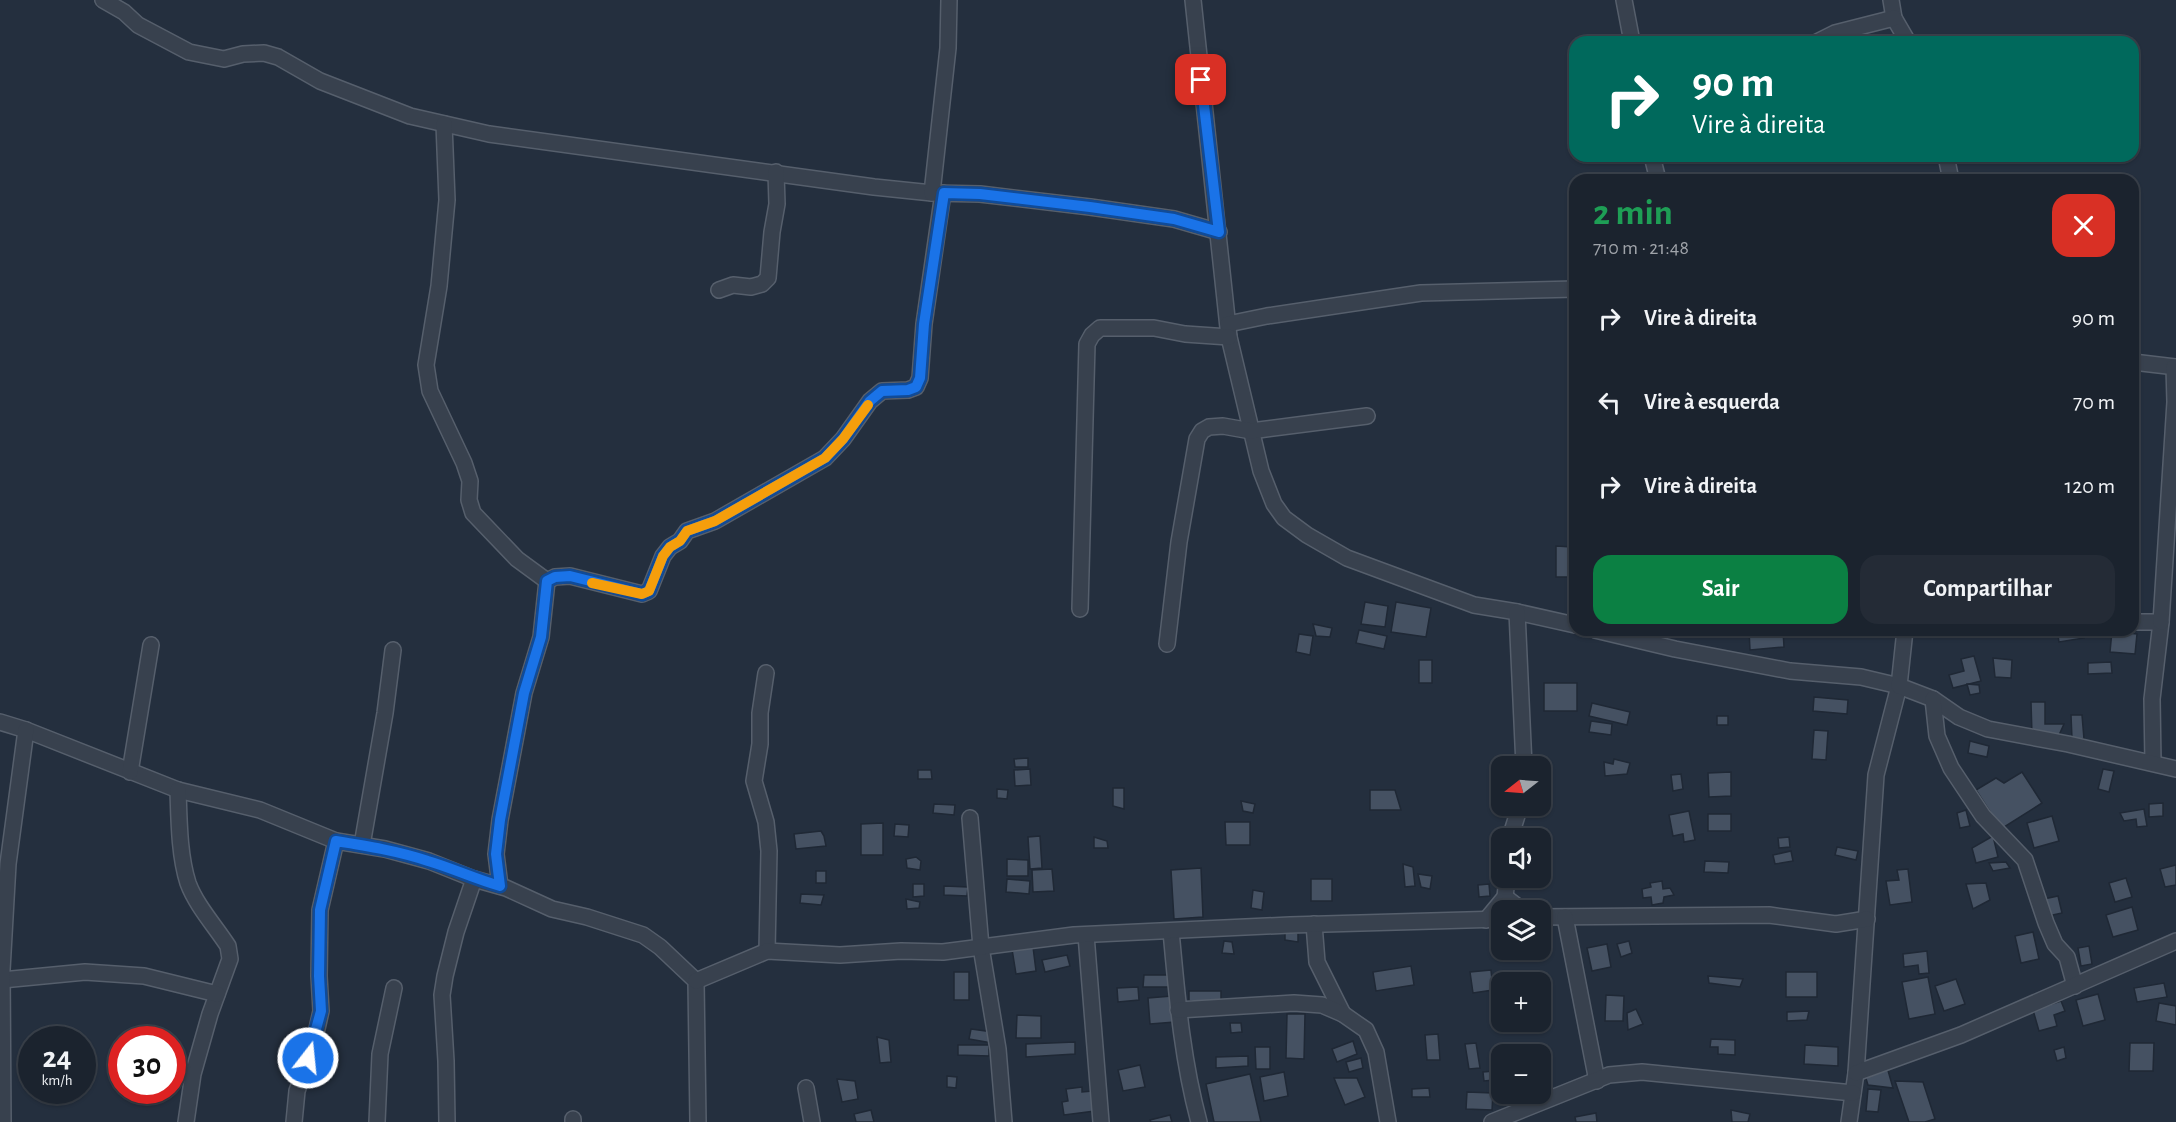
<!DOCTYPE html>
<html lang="pt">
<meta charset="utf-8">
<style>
body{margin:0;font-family:"Alegreya Sans",sans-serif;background:#242b36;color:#f1f3f6;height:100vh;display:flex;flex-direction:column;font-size:22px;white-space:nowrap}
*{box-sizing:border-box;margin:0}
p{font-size:20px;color:#a0a4aa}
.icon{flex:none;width:33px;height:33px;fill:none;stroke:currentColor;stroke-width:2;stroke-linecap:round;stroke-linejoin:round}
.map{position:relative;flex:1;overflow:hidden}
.drawer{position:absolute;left:1569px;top:174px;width:570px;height:462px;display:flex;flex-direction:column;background:#1b232e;border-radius:18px;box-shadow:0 2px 4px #0004,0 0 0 2px #39404a}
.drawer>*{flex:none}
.banner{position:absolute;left:1569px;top:36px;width:570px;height:126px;border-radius:18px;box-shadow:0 2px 4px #0004,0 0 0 2px #39404a;background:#00695c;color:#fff;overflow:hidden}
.needle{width:39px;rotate:253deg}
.fabs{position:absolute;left:1491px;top:756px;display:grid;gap:12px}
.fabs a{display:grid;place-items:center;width:60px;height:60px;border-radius:12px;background:#1b232e;box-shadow:0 2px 4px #0004,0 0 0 2px #39404a;font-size:30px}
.speed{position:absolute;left:18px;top:1026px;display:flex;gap:12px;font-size:30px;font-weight:700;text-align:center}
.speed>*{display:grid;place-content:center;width:78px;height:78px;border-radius:50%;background:#1b232e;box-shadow:0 2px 4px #0004,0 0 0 2px #39404a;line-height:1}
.speed small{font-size:15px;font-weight:400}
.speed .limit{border:9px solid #d22;background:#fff;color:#111}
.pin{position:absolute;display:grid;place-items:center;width:51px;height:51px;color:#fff;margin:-26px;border-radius:12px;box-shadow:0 3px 9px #0006}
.me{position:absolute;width:66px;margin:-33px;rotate:16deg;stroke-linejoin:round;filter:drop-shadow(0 0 4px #0008)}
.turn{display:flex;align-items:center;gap:21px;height:126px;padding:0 24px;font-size:27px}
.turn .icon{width:78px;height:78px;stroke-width:2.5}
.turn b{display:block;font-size:42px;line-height:51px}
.round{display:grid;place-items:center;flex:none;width:63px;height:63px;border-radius:18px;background:#242b36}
.summary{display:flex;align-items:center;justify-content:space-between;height:102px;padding:0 24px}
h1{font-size:36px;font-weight:600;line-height:45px;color:#1e9e55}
.button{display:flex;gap:12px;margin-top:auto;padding:12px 24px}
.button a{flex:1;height:69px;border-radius:18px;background:#0b8043;color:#fff;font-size:24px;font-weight:600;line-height:69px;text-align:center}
.button a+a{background:#242b36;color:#f1f3f6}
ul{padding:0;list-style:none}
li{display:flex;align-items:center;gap:18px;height:84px;padding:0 24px}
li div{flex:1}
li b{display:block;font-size:22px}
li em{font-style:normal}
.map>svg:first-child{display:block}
.building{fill:#455162;stroke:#1f2835;stroke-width:1.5}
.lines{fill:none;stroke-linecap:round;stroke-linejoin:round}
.minor-casing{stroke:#565f6c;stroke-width:18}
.minor{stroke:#38414e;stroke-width:15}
.route-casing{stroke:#114b97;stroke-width:15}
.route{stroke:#1a73e8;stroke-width:10}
.slow{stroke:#f59e0b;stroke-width:10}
</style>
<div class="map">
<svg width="2176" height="1122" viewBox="0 0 2176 1122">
<rect width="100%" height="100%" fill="#242f3e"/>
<!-- building -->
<g class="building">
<path d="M 1556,546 L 1572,547 L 1571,577 L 1556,577 Z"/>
<path d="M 1365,602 L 1388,606 L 1385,627 L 1361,624 Z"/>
<path d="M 1396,602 L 1431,608 L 1426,637 L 1391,632 Z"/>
<path d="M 1313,624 L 1332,628 L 1330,637 L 1316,636 Z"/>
<path d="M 1359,630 L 1387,636 L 1384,649 L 1356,643 Z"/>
<path d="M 1749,630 L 1783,630 L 1784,647 L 1750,650 Z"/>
<path d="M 2057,630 L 2082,630 L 2084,638 L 2059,642 Z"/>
<path d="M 2112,631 L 2137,634 L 2135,654 L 2110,652 Z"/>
<path d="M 1299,634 L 1313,636 L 1310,655 L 1296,652 Z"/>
<path d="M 1974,656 L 1981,681 L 1953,688 L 1949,675 L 1964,671 L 1961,659 Z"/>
<path d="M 1993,658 L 2012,660 L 2011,678 L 1995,677 Z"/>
<rect x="1419" y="660" width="13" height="23"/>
<path d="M 2111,662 L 2112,673 L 2088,674 L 2088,663 Z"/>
<rect x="1544" y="683" width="33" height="28"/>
<path d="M 1967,684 L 1979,685 L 1980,693 L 1970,695 Z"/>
<path d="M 1814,697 L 1848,700 L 1847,714 L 1813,711 Z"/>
<path d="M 2031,702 L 2045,702 L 2045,724 L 2064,724 L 2059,735 L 2032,735 Z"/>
<path d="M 1592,703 L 1630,712 L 1627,725 L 1589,716 Z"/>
<path d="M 2071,715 L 2082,715 L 2084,739 L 2072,739 Z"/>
<rect x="1717" y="716" width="11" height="9"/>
<path d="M 1591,721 L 1612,724 L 1611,735 L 1589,732 Z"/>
<path d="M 1814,730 L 1828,731 L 1826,760 L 1812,759 Z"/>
<path d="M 1970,741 L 1989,746 L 1987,757 L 1968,753 Z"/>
<path d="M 1028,758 L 1028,767 L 1015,767 L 1014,759 Z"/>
<path d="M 1614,759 L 1630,763 L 1627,774 L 1605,776 L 1604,762 L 1613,764 Z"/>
<path d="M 1030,769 L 1031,785 L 1015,786 L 1014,770 Z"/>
<path d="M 2103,769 L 2114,771 L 2109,792 L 2098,789 Z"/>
<path d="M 918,770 L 931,770 L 932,779 L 918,779 Z"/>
<path d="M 1731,772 L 1731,796 L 1709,797 L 1708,773 Z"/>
<path d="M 2022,772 L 2042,803 L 2001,829 L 1976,790 L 1996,778 L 2004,783 Z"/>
<path d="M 1681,774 L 1683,789 L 1673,791 L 1671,775 Z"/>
<path d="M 1113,788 L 1124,788 L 1124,809 L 1113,806 Z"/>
<path d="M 997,789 L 1008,790 L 1007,799 L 997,798 Z"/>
<path d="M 1370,790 L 1395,790 L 1401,810 L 1370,810 Z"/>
<path d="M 1241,801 L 1255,804 L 1253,813 L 1243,811 Z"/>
<path d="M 2163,803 L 2163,816 L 2149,817 L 2149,804 Z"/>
<path d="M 934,804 L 955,805 L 954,815 L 933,813 Z"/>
<path d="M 2144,809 L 2147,826 L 2137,827 L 2136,819 L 2124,821 L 2120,813 Z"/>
<path d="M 1966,810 L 1970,826 L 1960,828 L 1957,813 Z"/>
<path d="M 1689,811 L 1695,840 L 1684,842 L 1683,834 L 1673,836 L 1669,815 Z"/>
<rect x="1708" y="814" width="23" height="17"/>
<path d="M 2052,816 L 2059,841 L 2034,848 L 2027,823 Z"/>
<path d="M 1225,822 L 1250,822 L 1250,845 L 1226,845 Z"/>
<path d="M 883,823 L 883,855 L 861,855 L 861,824 Z"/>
<path d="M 895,824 L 909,825 L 908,837 L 894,836 Z"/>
<path d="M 821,831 L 824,836 L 826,846 L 796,849 L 794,834 Z"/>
<path d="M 1040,836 L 1042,868 L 1030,869 L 1028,837 Z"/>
<path d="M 1993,836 L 1998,857 L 1976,863 L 1972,848 Z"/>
<path d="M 1094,837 L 1107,841 L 1108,848 L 1094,848 Z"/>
<path d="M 1789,837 L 1790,847 L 1779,848 L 1778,838 Z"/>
<path d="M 1837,847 L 1858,851 L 1856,860 L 1835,855 Z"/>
<path d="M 1791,851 L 1793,861 L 1775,864 L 1773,855 Z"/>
<path d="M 916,857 L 921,861 L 920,870 L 907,868 L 906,859 Z"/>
<path d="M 1007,859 L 1028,860 L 1028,876 L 1007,876 Z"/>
<path d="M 1705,861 L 1729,862 L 1728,873 L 1704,872 Z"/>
<path d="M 2006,862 L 2010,868 L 1993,871 L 1989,863 Z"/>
<path d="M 1403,864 L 1413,867 L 1415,886 L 1405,887 Z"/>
<path d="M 2176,865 L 2176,885 L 2165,887 L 2160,869 Z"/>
<path d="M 1201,868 L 1203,917 L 1174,919 L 1171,870 Z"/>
<path d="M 1052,869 L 1054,891 L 1033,892 L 1032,870 Z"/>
<path d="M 1908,869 L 1912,902 L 1890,905 L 1886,881 L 1899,880 L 1897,870 Z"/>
<rect x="816" y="871" width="10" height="12"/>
<path d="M 1418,874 L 1432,876 L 1430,889 L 1421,887 Z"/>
<path d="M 2126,878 L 2132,897 L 2115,902 L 2109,883 Z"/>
<path d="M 1007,879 L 1030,881 L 1029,894 L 1006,892 Z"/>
<rect x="1311" y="879" width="21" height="22"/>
<path d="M 1662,881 L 1663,889 L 1670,888 L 1674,895 L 1664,897 L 1663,903 L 1652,905 L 1651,897 L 1643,898 L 1642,889 L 1651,887 L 1650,883 Z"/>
<path d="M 1986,883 L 1990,900 L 1973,909 L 1966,884 Z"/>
<path d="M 913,884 L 924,884 L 924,896 L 913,897 Z"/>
<path d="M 1489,884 L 1490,896 L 1479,897 L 1478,885 Z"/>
<path d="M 944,886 L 968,887 L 967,896 L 944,895 Z"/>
<path d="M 1253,890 L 1264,892 L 1262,910 L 1251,908 Z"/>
<path d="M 801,894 L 824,895 L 821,905 L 800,903 Z"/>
<path d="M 2058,896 L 2062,913 L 2048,916 L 2044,899 Z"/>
<path d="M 906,899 L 920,902 L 919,908 L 907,909 Z"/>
<path d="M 2132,907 L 2138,930 L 2113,937 L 2106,915 Z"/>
<path d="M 1285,932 L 1298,933 L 1298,942 L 1285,940 Z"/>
<path d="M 2033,932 L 2039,959 L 2021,963 L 2015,936 Z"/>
<path d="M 1224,941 L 1232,942 L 1234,954 L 1222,953 Z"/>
<path d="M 1629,941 L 1632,953 L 1621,957 L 1617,944 Z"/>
<path d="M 1607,944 L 1611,967 L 1592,971 L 1587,948 Z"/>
<path d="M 2089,946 L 2092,964 L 2081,966 L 2078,948 Z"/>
<path d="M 1033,947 L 1036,971 L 1016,974 L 1012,949 Z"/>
<path d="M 1927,951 L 1929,973 L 1919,974 L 1918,965 L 1904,967 L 1903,954 Z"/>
<path d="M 1067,955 L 1070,966 L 1045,972 L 1042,960 Z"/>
<path d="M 1411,966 L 1414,985 L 1376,991 L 1373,972 Z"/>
<path d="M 1491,970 L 1493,990 L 1473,993 L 1470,972 Z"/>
<rect x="954" y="972" width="15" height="28"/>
<rect x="1786" y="972" width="31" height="25"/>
<path d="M 1144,975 L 1170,975 L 1169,987 L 1143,987 Z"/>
<path d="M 1708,976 L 1743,979 L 1740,987 L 1709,983 Z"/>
<path d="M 1928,977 L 1935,1014 L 1909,1019 L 1902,982 Z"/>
<path d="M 1956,979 L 1965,1004 L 1944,1011 L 1935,986 Z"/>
<path d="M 2164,983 L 2167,997 L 2137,1002 L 2134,988 Z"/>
<path d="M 1138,987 L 1139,1000 L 1118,1002 L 1117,988 Z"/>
<rect x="1189" y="991" width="32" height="10"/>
<path d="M 2098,994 L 2105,1020 L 2083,1026 L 2076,1000 Z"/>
<path d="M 1606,995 L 1624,996 L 1623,1021 L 1605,1021 Z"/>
<path d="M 1172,996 L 1175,1022 L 1150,1024 L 1148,998 Z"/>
<path d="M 2061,1001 L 2065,1011 L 2054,1015 L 2057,1026 L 2039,1031 L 2033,1010 Z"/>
<path d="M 2159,1003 L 2176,1006 L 2176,1025 L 2156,1021 Z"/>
<path d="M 1636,1009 L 1643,1024 L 1628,1030 L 1627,1013 Z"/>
<path d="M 1809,1011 L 1807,1020 L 1787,1021 L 1787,1012 Z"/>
<path d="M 1287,1014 L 1305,1014 L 1304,1059 L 1286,1058 Z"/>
<path d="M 1017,1015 L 1041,1016 L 1041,1038 L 1016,1038 Z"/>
<path d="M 1230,1023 L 1241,1023 L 1242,1032 L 1231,1033 Z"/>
<path d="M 971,1029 L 993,1032 L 992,1043 L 969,1039 Z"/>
<path d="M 1438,1034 L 1440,1060 L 1427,1060 L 1425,1035 Z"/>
<path d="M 877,1037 L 889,1040 L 891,1062 L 880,1063 Z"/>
<path d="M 1711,1039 L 1735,1040 L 1735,1055 L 1718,1054 L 1718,1047 L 1710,1047 Z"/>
<path d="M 1353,1041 L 1357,1054 L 1337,1062 L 1332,1049 Z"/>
<path d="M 1075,1042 L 1075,1054 L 1026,1057 L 1026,1044 Z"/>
<path d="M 1476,1043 L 1480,1068 L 1469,1069 L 1465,1044 Z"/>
<path d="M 2130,1043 L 2154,1043 L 2153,1071 L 2129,1071 Z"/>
<path d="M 958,1045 L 989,1045 L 989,1056 L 958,1055 Z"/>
<path d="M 1805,1045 L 1838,1047 L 1838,1066 L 1804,1064 Z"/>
<path d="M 1255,1047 L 1270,1047 L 1270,1069 L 1256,1069 Z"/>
<path d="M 2064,1047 L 2066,1058 L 2057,1061 L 2054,1050 Z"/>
<path d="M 1248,1056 L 1248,1066 L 1216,1068 L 1216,1057 Z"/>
<path d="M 1361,1058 L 1363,1068 L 1349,1072 L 1346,1062 Z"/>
<path d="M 1140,1065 L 1145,1087 L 1123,1091 L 1118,1070 Z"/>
<path d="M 1887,1067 L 1893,1088 L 1868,1085 L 1864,1072 Z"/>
<path d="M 1494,1071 L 1494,1080 L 1484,1081 L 1483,1072 Z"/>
<path d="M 1284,1072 L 1288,1096 L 1264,1101 L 1260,1077 Z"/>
<path d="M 1250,1074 L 1261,1122 L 1214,1122 L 1206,1084 Z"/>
<path d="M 947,1076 L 957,1077 L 956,1088 L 947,1087 Z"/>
<path d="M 1334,1078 L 1357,1078 L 1365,1097 L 1345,1105 Z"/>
<path d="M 837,1079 L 855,1081 L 858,1099 L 842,1102 Z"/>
<path d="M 1895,1081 L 1923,1082 L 1935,1119 L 1925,1122 L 1909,1122 Z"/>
<path d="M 1082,1087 L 1082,1092 L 1093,1091 L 1095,1111 L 1064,1115 L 1062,1102 L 1068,1101 L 1066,1089 Z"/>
<path d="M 1429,1088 L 1430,1097 L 1412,1097 L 1412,1089 Z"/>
<path d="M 1868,1089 L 1881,1090 L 1878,1112 L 1866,1111 Z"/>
<path d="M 1467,1092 L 1493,1093 L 1492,1110 L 1466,1109 Z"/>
<path d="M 871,1110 L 874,1122 L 856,1122 L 854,1114 Z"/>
<path d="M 1731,1110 L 1750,1114 L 1748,1122 L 1732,1122 Z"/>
<path d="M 1596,1113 L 1597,1122 L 1576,1122 L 1575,1117 Z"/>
<path d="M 1170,1115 L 1172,1122 L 1151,1122 L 1150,1120 Z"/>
</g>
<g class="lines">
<defs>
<g id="minor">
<path d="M 103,0 L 124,12 L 138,25 L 189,52 L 224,59 L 243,54 L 264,53 L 278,57 L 320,81 L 410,116 L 489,134 L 874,187 L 932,193 L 980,194 L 1090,207 L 1174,219 L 1219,232"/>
<path d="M 1193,0 L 1229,337 L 1261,471 L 1274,504 L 1284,518 L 1307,535 L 1347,558 L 1474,605 L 1517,612 L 1575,625"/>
<path d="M 1624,0 L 1632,42"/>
<path d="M 1891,0 L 1894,18 L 1908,42"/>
<path d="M 1817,42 L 1835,33 L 1894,18"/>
<path d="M 444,124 L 447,200 L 439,286 L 426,365 L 430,391 L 464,463 L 470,481 L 469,500 L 473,513 L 517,559 L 547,581"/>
<path d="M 1652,156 L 1658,180"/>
<path d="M 1946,156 L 1951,180"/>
<path d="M 932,193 L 948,48 L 949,0"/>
<path d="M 719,290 L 733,285 L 751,287 L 762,284 L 768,278 L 772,232 L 777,204 L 776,172"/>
<path d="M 1228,324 L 1267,316 L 1421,293 L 1575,289"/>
<path d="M 2133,362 L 2176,367"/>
<path d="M 547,581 L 555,577 L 570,576 L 642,594 L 649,591 L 663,556 L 670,547 L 680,541 L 687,531 L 715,521 L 825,458 L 843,439 L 870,401 L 882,391 L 908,390 L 916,387 L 920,378 L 924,324 L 943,193"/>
<path d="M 1080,609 L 1087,344 L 1092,335 L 1100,328 L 1154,328 L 1185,334 L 1229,337"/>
<path d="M 1517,612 L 1524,766"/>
<path d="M 2133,622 L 2161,622 L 2152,699 L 2153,763"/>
<path d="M 2161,622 L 2175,402 L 2174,367"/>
<path d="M 1595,630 L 1675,649 L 1790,671 L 1861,677 L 1899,686 L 1876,775 L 1856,1073 L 1849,1122"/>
<path d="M 1905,630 L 1899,686 L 1933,699 L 1959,717 L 1988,729 L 2068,744 L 2176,769"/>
<path d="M 1167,644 L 1179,542 L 1197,439 L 1202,431 L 1209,427 L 1223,426 L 1251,431 L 1367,416"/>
<path d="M 766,673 L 760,713 L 760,744 L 754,781 L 766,822 L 769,851 L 767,951"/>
<path d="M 1933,699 L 1937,736 L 1951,768 L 1983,816 L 2025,860 L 2046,923 L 2055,944 L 2067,957 L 2075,986"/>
<path d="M 0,722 L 26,730 L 178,790 L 260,810 L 336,841 L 385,849 L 429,861 L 474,879 L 506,888 L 552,909 L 587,917 L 643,935 L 660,947 L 696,981 L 698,1122"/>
<path d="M 130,772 L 151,645"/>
<path d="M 178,790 C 179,819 179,855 188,883 C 196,905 215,926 228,946 L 230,959 L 210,1014 L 193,1074 L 186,1122"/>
<path d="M 970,818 L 981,947 L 998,1049 L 1004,1122"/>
<path d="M 1510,838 L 1520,806"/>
<path d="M 362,845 L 385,713 L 393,650"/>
<path d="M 500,886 L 496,854 L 500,820 L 524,693 L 541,637 L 547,581"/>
<path d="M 1505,897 L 1522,910"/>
<path d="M 1540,917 L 1769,915 L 1836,924 L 1867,919"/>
<path d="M 1565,917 L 1597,1081"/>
<path d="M 1486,920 L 1505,897 L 1507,878"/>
<path d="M 1314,924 L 1317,962 L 1343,1014"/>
<path d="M 1171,931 C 1177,996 1182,1059 1199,1122"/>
<path d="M 1086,935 L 1101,1122"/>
<path d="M 2,980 L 85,972 L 144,976 L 217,994"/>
<path d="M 696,981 L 767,951 L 840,955 L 901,951 L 943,952 L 1074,935 L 1290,925 L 1502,919"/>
<path d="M 1178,1010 L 1294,1003 L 1322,1005 L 1343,1014 L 1366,1030 L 1376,1052 L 1388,1122"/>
<path d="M 1856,1073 L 1961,1035 L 2176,941"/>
<path d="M 806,1088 L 812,1122"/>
<path d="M 573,1119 L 573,1122"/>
<path d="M 3,1122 L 2,970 L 8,864 L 26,730"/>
<path d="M 294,1122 L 297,1091 L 314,1042 L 321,1011 L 319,976 L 320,910 L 336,841"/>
<path d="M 377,1122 L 380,1054 L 394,988"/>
<path d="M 447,1122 L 446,1061 L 442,995 L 445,976 L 456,932 L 474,879"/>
<path d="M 1492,1122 L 1609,1075 L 1642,1072 L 1853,1093"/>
</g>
</defs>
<!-- minor casing -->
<use href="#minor" class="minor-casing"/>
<!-- minor -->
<use href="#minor" class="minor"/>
</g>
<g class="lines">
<defs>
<path id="route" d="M 308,1058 L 321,1011 L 319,976 L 320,910 L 336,841 C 367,846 398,851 428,861 C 452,868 475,879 500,886 L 496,854 L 500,820 L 524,693 L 541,637 L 547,581 L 555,577 L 570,576 L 642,594 L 649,591 L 663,556 L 670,547 L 680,541 L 687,531 L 715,521 L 825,458 L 843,439 L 870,401 L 882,391 L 908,390 L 916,387 L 920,378 L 924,324 L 944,193 L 980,194 L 1090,207 L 1174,219 L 1219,232 L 1201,80"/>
</defs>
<!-- route casing -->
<use href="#route" class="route-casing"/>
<!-- route -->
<use href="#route" class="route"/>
<!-- slow -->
<path class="slow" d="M 592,583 L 642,594 L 649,591 L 663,556 L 670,547 L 680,541 L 687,531 L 715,521 L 825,458 L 843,439 L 868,405"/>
</g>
</svg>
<div class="fabs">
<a><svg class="needle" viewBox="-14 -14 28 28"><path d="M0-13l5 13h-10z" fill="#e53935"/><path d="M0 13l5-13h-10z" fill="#a0a4aa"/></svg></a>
<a><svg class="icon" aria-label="sound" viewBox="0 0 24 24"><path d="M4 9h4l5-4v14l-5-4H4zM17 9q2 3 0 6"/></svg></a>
<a><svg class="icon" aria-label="layers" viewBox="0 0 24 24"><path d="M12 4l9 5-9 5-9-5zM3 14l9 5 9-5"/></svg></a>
<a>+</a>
<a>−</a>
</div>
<div class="speed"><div>24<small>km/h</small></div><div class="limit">30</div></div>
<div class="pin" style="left:1201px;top:80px;background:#d93025"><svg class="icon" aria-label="arrive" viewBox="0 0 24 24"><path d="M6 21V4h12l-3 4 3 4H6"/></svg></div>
<svg class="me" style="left:308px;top:1058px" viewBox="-20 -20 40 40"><circle r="17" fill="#1a73e8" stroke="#fff" stroke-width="3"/><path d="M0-11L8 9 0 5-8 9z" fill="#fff"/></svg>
<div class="banner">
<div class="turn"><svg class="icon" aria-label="right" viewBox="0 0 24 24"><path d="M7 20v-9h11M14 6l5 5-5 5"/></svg><div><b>90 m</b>Vire à direita</div></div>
</div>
<section class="drawer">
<div class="summary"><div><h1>2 min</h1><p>710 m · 21:48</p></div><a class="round" style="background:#d93025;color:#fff"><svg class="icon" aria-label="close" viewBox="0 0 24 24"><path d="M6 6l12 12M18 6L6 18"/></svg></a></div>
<ul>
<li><svg class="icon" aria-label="right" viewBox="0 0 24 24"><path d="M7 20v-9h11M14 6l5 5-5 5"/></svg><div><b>Vire à direita</b></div><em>90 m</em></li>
<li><svg class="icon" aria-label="left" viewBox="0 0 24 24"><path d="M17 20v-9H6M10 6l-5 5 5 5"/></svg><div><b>Vire à esquerda</b></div><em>70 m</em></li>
<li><svg class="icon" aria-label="right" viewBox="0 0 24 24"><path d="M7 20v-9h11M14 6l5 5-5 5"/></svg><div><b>Vire à direita</b></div><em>120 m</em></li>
</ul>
<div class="button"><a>Sair</a><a>Compartilhar</a></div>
</section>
</div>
